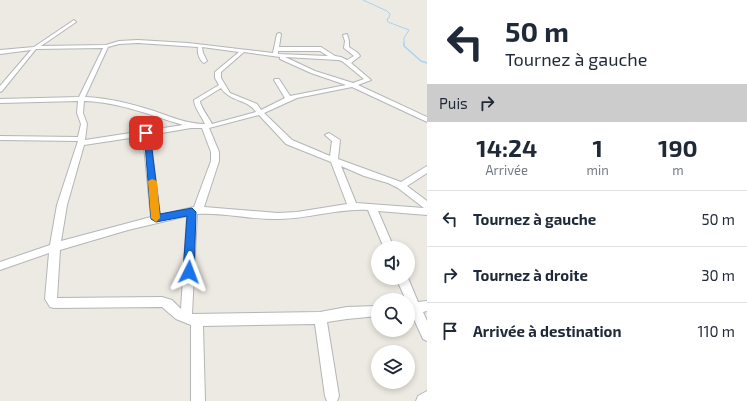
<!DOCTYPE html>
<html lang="fr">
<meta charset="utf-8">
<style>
body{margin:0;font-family:"Exo 2",sans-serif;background:#f2f2f3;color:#1f2937;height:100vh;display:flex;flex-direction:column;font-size:15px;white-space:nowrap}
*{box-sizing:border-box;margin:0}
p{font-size:13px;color:#747a83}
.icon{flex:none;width:22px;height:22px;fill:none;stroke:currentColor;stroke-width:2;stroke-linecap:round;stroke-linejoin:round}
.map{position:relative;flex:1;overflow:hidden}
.sheet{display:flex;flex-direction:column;background:#fff;width:320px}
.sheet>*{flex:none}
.banner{background:#fff;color:#1f2937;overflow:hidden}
.controls{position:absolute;left:371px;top:241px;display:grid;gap:8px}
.controls a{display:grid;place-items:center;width:44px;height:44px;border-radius:50%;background:#fff;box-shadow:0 2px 6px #0003;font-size:20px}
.pin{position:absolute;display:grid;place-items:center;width:34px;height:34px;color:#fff;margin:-17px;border-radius:8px;box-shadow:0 2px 6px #0006}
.me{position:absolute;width:44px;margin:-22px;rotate:3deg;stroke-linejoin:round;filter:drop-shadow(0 0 3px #0008)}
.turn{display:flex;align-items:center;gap:14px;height:84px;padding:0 12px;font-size:18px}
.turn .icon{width:52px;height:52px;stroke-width:2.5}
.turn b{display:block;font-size:28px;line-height:34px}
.then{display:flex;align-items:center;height:38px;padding:0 12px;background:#0003;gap:8px;font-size:15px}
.eta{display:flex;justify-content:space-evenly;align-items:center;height:68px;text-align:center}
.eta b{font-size:24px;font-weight:700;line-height:28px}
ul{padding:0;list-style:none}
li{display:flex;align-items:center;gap:12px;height:56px;padding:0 12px;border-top:1px solid #e0e1e3}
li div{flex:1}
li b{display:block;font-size:15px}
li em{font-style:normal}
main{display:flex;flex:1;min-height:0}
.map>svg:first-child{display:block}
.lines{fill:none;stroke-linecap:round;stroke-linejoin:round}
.stream-far1{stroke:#a9d2f5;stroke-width:1}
.stream{stroke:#a9d2f5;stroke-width:1.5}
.minor-casing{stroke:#b3b5b8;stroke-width:2}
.minor{fill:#fff;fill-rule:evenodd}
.route{fill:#1a73e8;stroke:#114b97}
.slow{fill:#f59e0b}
</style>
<main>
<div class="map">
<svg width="427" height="401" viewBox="0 0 427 401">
<rect width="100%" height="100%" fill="#eceae2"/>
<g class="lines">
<!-- stream-far1 -->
<path class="stream-far1" d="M 363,0 L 387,11 L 390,14 L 389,18 L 387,19 L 388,22 L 409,30 L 404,38 L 404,44"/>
<!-- stream -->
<path class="stream" d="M 404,43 L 404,46 L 421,61 L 427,63"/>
<defs>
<g id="minor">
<path d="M 74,20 L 76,22 L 41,46 L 106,45 L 119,41 L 138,40 L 188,43 L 273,53 L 277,34 L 279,33 L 281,34 L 279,47 L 321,47 L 335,56 L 341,57 L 347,60 L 354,56 L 344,48 L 345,41 L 343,35 L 347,34 L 349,41 L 349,47 L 358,53 L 360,56 L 351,63 L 371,80 L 358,85 L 427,117 L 427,122 L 425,121 L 352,87 L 297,98 L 264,113 L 292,140 L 330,156 L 332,141 L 325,135 L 329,133 L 340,140 L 338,159 L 401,182 L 427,166 L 427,173 L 407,186 L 427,201 L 427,215 L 378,211 L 394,248 L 384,248 L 368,210 C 338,208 309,219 279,219 C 252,220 224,212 197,214 L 192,314 L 320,312 L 347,307 L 378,306 L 378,316 L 347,319 L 327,322 L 339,396 L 337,401 L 327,401 L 325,396 L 315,324 L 203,326 L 205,401 L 191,401 L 191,325 L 176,319 L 162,307 L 54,308 L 50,307 L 45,299 L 49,253 L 0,270 L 0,262 L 50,245 L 57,205 L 78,141 L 0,140 L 0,136 L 78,137 L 81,124 L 77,113 L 78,101 L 0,103 L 0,99 L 79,97 L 103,48 L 36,49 L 2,91 L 0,92 L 0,86 L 31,50 L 0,54 L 0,50 L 34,47 ZM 138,43 L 198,47 C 197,52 199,60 204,63 L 207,61 L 203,53 L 202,47 L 239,52 L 215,72 L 215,78 L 219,85 L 194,100 C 194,107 202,117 205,124 C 187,124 171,117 154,111 C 132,104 109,98 85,97 L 108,47 L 119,44 ZM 278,51 L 320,51 L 328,56 L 278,54 ZM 244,52 L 280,57 L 280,59 L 311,73 L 346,85 L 290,96 L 279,79 L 275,79 L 274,80 L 285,98 L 261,110 L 257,104 L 230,93 L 221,78 L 221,72 ZM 285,57 L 338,60 L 342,61 L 364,79 L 353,83 L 315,71 ZM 221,88 C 230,102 248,99 256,112 L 212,124 C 209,118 200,106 200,101 ZM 84,101 C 119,102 150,115 183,125 L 85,140 L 87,124 L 83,113 ZM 259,115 L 286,144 L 331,162 L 347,204 L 297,212 L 278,213 L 204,207 L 219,161 L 219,152 L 209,128 ZM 191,128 L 202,128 L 211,152 L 211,161 L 194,207 L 160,215 L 150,135 ZM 143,136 L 151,217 L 61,241 L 67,205 L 84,145 ZM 341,166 L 364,176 L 388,183 L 398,188 L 424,208 L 356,203 ZM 187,216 L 181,309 L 172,300 L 162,297 L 57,298 L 60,250 L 128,230 Z"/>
<path d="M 396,278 L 408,278 L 418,302 L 427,301 L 427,311 L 423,312 L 427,321 L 427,341 L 423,339 L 411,313 L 408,313 L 408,300 L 406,300 Z"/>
<path d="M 427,391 L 427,401 L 416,401 L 418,396 Z"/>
</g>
</defs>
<!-- minor casing -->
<use href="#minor" class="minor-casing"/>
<!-- minor -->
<use href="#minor" class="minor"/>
</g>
<!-- route -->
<path class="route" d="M 144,131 L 149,131 L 150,133 L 160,214 L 192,208 L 196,212 L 194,272 L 192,276 L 189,277 L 185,276 L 183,272 L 187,216 L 156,222 L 151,219 Z"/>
<!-- slow -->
<path class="slow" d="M 152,179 L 157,181 L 160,218 L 156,222 L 151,218 L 148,181 Z"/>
</svg>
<div class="controls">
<a><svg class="icon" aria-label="sound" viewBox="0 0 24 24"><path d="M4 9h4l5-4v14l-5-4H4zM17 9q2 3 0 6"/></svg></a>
<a><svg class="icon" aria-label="search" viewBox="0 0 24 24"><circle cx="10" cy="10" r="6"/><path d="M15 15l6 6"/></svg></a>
<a><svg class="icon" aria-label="layers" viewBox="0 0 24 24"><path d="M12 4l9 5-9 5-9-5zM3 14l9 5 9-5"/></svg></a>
</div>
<div class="pin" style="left:146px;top:133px;background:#d93025"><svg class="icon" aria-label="arrive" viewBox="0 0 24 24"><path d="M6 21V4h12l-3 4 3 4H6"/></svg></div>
<svg class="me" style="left:189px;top:272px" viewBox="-20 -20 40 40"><path d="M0-17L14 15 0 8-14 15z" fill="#1a73e8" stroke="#fff" stroke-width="4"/></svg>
</div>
<section class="sheet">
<div class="banner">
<div class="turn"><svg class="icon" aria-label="left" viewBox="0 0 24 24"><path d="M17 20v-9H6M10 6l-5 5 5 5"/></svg><div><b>50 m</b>Tournez à gauche</div></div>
<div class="then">Puis<svg class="icon" aria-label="right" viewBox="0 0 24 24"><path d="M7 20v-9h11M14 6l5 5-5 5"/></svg></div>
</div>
<div class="eta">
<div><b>14:24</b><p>Arrivée</p></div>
<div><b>1</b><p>min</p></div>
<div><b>190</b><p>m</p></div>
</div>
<ul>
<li><svg class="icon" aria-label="left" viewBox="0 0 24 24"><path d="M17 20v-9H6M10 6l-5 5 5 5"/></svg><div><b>Tournez à gauche</b></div><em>50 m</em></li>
<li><svg class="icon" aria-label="right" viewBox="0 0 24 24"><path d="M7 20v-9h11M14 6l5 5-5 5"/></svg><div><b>Tournez à droite</b></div><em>30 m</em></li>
<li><svg class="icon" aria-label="arrive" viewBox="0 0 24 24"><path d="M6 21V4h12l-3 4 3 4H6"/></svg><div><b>Arrivée à destination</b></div><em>110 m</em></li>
</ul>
</section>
</main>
